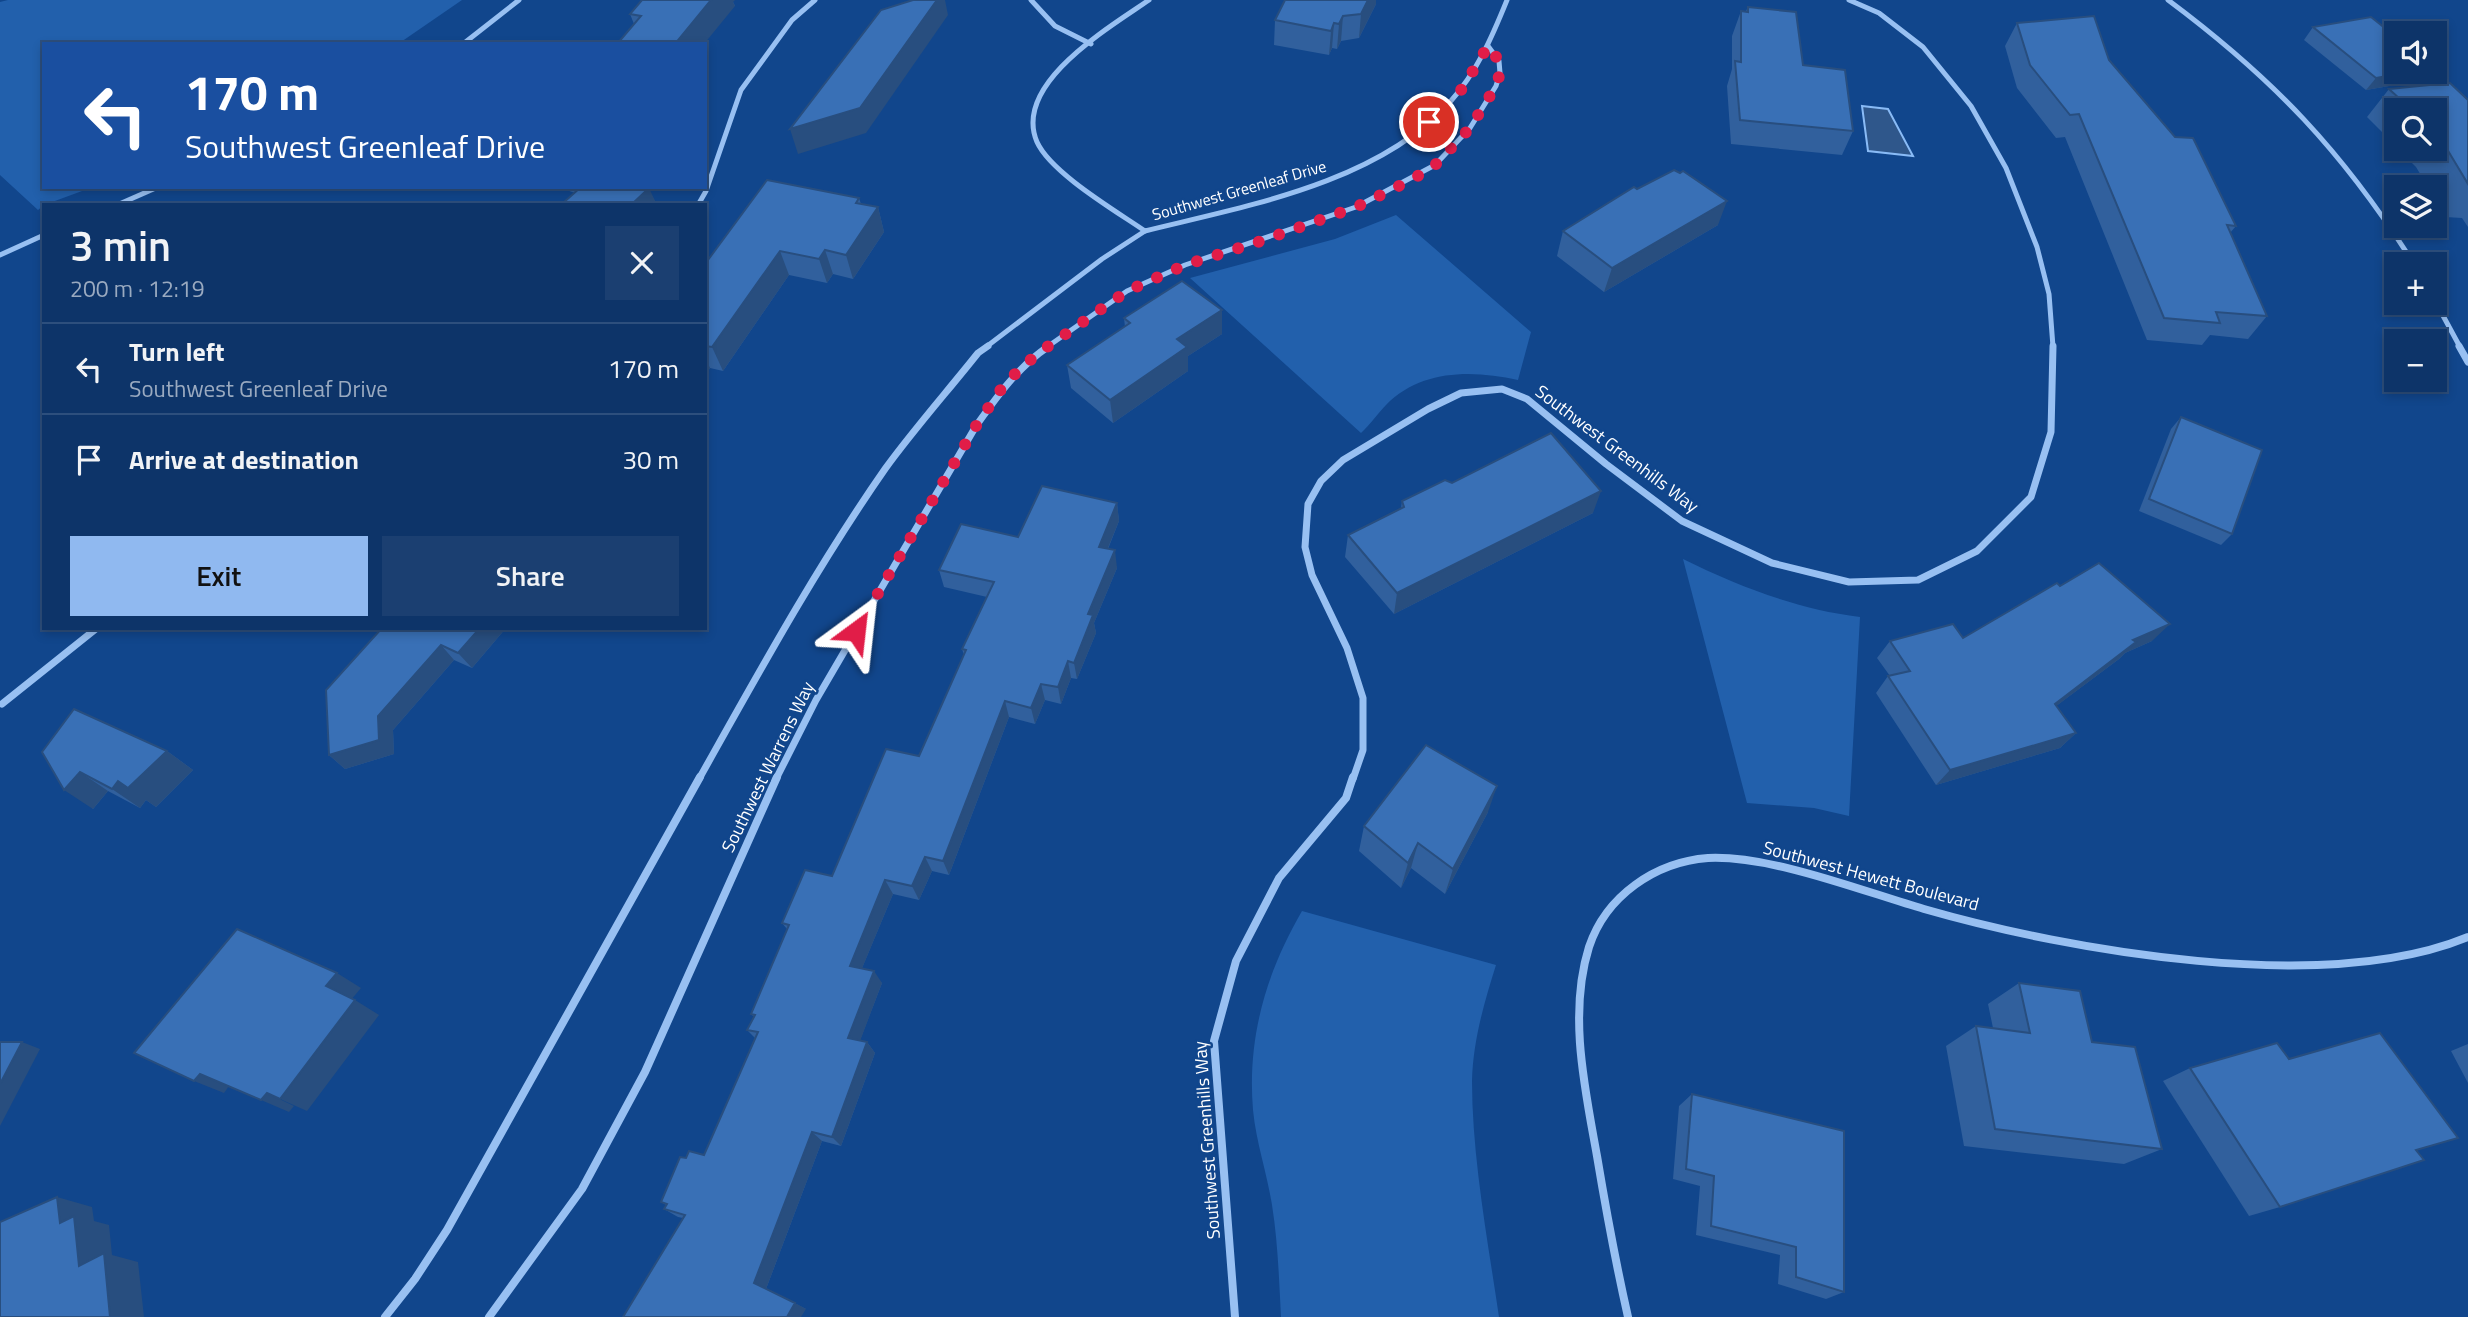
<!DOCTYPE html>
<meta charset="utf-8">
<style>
body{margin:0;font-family:"Titillium Web",sans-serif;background:#1b3f71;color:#f1f3f6;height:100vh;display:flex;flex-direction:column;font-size:26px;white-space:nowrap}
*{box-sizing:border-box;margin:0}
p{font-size:23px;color:#9aaac0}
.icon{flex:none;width:38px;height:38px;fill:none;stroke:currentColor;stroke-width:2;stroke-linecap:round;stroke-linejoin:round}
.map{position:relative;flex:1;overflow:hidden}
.panel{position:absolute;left:42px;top:203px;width:665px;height:427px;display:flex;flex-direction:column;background:#0d3469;border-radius:0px;box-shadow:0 4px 10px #0003,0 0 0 2px #2d4f7d}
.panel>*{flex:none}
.guide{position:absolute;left:42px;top:42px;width:665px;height:147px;border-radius:0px;box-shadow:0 4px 10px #0003,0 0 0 2px #2d4f7d;background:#1a4fa0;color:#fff;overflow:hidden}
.buttons{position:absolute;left:2384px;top:21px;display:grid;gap:14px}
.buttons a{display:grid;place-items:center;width:63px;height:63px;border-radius:0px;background:#0d3469;box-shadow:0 4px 10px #0003,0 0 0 2px #2d4f7d;font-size:35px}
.pin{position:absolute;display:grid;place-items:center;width:60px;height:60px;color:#fff;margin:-30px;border:4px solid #fff;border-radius:50%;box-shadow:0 2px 7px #0007}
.me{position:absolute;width:77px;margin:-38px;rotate:30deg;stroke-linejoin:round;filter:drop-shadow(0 0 5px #0008)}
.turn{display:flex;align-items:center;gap:24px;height:147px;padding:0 28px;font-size:32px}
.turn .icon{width:91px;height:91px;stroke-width:2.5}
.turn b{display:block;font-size:49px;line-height:60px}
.round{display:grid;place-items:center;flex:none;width:74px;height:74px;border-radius:0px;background:#1b3f71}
.headline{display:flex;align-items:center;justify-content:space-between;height:119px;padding:0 28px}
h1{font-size:42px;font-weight:600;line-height:52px}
.button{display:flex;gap:14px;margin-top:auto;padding:14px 28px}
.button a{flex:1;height:80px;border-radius:0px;background:#90b9f0;color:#111;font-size:28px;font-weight:600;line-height:80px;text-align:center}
.button a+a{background:#1b3f71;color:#f1f3f6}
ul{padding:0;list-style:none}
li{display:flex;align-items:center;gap:21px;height:91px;padding:0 28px;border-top:2px solid #2d4f7d}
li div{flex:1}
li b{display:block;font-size:26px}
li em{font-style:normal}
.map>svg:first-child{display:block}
.green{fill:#2260ac}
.water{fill:#2f578b;stroke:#89bbf6;stroke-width:2}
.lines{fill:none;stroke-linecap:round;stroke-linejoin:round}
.street-far2{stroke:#98c0f2;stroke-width:5}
.street-far1{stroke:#98c0f2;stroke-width:7}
.street{stroke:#98c0f2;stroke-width:8}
.wall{fill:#31609d}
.shaded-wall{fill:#284e7f}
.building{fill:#3970b6;stroke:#284e7f;stroke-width:2}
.route{stroke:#e11d48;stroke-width:12;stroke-dasharray:0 21.6}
.labels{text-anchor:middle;stroke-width:5;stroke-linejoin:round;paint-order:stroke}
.far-street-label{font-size:16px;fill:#fff;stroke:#11468c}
.street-label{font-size:18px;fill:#fff;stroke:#11468c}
</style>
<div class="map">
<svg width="2468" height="1317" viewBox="0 0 2468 1317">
<rect width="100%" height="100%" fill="#11468c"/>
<!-- green -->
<g class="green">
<path d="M 8,0 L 462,0 L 398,44 L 44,44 L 44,187 L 93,187 L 44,205 L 38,210 L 0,175 L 0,2 Z"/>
<path d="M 1396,215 L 1531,332 L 1518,380 C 1473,370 1421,369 1386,405 C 1377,414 1371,424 1361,433 L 1190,278 L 1335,239 Z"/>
<path d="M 1683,559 C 1740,587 1797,609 1860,617 L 1849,816 L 1814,808 L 1747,803 Z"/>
<path d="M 1302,911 L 1496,965 C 1484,1003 1473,1041 1472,1081 C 1472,1157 1488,1242 1499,1317 L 1281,1317 C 1279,1280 1278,1242 1272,1205 C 1267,1173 1256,1142 1253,1110 C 1247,1038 1266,973 1302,911 Z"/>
</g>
<!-- water -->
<path class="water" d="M 1862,106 L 1888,109 L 1913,156 L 1868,151 Z"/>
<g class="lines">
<!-- street-far2 -->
<g class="street-far2">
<path d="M 1031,0 L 1055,26 L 1091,44"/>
<path d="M 1149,0 C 1110,27 1012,84 1037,142 C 1051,173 1116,211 1145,231 C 1246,206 1378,183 1450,102 C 1477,72 1492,37 1507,0"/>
<path d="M 1849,0 L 1879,13 L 1923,47 L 1971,106 L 2006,168 L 2037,247 L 2049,294 L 2053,347"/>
<path d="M 2168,0 C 2274,79 2343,152 2414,264"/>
<path d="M 463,44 L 519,0"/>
<path d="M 117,205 L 158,187"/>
<path d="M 698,205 L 706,191 L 741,90 L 792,20 L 815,0"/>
<path d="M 0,255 L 44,235"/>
<path d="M 2434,299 L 2460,347"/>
<path d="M 986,347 L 1102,259 L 1145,231"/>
<path d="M 1047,347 L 1127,291 L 1185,265 L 1356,207 L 1435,165 L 1470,128 L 1496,86 L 1500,73 L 1499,61 L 1488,46"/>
</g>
<!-- street-far1 -->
<g class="street-far1">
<path d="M 2459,346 L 2468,362"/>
<path d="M 2,704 L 97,628"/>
<path d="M 699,779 C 758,674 816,568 885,469 C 914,429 947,392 978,353 L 988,346"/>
<path d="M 776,779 L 816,700 L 976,426 C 998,395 1018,367 1049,346"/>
<path d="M 1353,779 L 1363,750 L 1363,698 L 1347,648 L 1312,575 L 1305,547 L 1308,504 L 1321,481 L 1343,460 L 1428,409 L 1461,393 L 1502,389 L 1527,399 L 1606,464 L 1682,521 L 1772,563 L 1849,582 L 1918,580 L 1977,551 L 2031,497 L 2051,432 L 2053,346"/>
</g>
<!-- street -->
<g class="street">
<path d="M 385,1317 L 415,1279 L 447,1230 L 700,777"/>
<path d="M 489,1317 L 582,1189 L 645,1072 L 777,777"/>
<path d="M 1235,1317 L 1214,1041 L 1236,961 L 1279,878 L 1346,798 L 1353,777"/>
<path d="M 1628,1317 C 1616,1264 1606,1210 1597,1156 C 1585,1089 1568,1014 1589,947 C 1606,896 1655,862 1708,858 C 1771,855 1862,891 1924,909 C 2070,951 2326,996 2468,937"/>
</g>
</g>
<!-- wall -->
<g class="wall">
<path d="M 733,2 L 735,6 L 634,24 L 630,14 Z"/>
<path d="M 1376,4 L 1359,38 L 1341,41 L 1337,49 L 1332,48 L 1329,55 L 1274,45 L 1275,20 Z"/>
<path d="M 1748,7 L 1803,65 L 1853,131 L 1842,155 L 1731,144 L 1727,86 L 1732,69 L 1732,36 L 1741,11 L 1746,11 Z"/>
<path d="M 2017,23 L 2109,60 L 2236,226 L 2230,233 L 2267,316 L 2248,339 L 2210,335 L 2202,345 L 2147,340 L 2065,137 L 2056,138 L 2017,88 L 2005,46 Z"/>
<path d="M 2313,27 L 2424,80 L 2366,90 L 2304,40 Z"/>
<path d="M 2389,89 L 2468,100 L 2468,227 L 2462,218 L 2445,217 L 2434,198 L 2434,187 L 2428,187 L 2416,167 L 2398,149 L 2434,149 L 2434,110 L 2396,110 L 2396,146 L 2367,117 Z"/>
<path d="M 558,187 L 647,187 L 657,205 L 564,205 L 563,203 L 575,193 Z"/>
<path d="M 859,198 L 861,204 L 878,207 L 884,232 L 853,279 L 833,274 L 827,283 L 789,275 L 723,371 L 710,368 L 705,376 L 705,264 Z"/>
<path d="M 1718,225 L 1604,292 L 1557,256 L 1563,231 Z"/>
<path d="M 1124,318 L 1222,334 L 1188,356 L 1188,371 L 1113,423 L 1071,388 L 1067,365 L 1125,327 Z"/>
<path d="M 2181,417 L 2232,534 L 2221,545 L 2139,511 L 2171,429 Z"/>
<path d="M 1452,483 L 1593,513 L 1394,614 L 1345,557 L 1348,535 L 1401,508 L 1402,501 Z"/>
<path d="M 1117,503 L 1119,521 L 1108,549 L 1117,568 L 1094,623 L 1096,633 L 1077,679 L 1071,678 L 1061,704 L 1045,700 L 1035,724 L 1009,717 L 949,875 L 932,871 L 919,900 L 893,894 L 862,968 L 882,983 L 860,1040 L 867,1042 L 875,1053 L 841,1146 L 822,1141 L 766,1289 L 806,1309 L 623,1317 L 683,1218 L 678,1217 L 664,1209 L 666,1205 L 661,1202 L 686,1158 L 704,1155 L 755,1038 L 747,1030 L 754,1017 L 751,1014 L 787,929 L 782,923 L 832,876 L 919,756 L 964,655 L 962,649 L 987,597 L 944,587 L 939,570 L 1018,537 Z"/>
<path d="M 2060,586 L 2152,641 L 2125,653 L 2119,659 L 2056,706 L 2076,733 L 2060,748 L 1936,785 L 1876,693 L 1888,676 L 1890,676 L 1877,658 L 1890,641 L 1963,638 Z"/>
<path d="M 382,628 L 506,628 L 472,668 L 454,660 L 393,730 L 394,754 L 345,769 L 329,755 Z"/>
<path d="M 167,751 L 193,770 L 156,807 L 146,800 L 140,808 L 108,791 L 93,809 L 42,752 Z"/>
<path d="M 1488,812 L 1445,894 L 1411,868 L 1401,888 L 1359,851 L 1364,826 Z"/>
<path d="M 2019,983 L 2092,1042 L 2162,1149 L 2124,1164 L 1964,1146 L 1946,1046 L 1976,1026 L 1993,1028 L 1988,1004 Z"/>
<path d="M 2468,1044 L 2468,1083 L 2451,1051 Z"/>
<path d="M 2190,1068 L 2417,1151 L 2280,1207 L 2249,1216 L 2163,1081 Z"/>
<path d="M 1692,1094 L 1844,1292 L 1826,1299 L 1778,1284 L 1780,1255 L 1696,1235 L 1700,1186 L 1673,1179 L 1679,1106 Z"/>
</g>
<!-- shaded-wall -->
<g class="shaded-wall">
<path d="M 711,0 L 735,0 L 733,2 L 735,6 L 704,44 L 675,44 Z"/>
<path d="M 937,0 L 945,0 L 948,15 L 866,133 L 798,154 L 790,129 Z"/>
<path d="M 1368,0 L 1376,0 L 1376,4 L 1359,38 L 1361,14 Z"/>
<path d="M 1343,16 L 1341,41 L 1337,49 L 1339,24 Z"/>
<path d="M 1334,23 L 1332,48 L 1329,55 L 1331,31 Z"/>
<path d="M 2411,72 L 2431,72 L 2424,80 L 2366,90 L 2376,78 Z"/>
<path d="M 649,188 L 657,205 L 631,205 Z"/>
<path d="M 1727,201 L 1718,225 L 1604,292 L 1612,268 Z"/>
<path d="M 878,207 L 884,232 L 853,279 L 846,255 Z"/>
<path d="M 825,250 L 833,274 L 827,283 L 819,259 Z"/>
<path d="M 780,251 L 789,275 L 723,371 L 712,347 Z"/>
<path d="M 1222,310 L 1222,334 L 1188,356 L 1188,371 L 1113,423 L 1110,400 L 1177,339 Z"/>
<path d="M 705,357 L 710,368 L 705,376 Z"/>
<path d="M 1601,491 L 1593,513 L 1394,614 L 1397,593 Z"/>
<path d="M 1117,503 L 1119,521 L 1101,565 L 1099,547 Z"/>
<path d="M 1115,550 L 1117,568 L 1094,623 L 1096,633 L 1077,679 L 1074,663 L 1088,614 Z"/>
<path d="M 2170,624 L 2152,641 L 2125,653 L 2119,659 L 2039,719 L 2055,704 L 2133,640 Z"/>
<path d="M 480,628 L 506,628 L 472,668 L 458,653 Z"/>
<path d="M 441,645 L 454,660 L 393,730 L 394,754 L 345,769 L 329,755 L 378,716 Z"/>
<path d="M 1068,661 L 1071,678 L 1061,704 L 1058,687 Z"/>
<path d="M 1041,684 L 1045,700 L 1035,724 L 1031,708 Z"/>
<path d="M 1005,701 L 1009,717 L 949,875 L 943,861 Z"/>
<path d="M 2076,733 L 2060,748 L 1936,785 L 1950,770 Z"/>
<path d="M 167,751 L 193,770 L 156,807 L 146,800 L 140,808 L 112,789 L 118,781 Z"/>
<path d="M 80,772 L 108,791 L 93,809 L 64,790 Z"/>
<path d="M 1497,786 L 1488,812 L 1445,894 L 1453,869 Z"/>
<path d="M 1418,843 L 1411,868 L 1401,888 L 1408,863 Z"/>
<path d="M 925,857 L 932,871 L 919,900 L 912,886 Z"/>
<path d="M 885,880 L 893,894 L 858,978 L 850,966 Z"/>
<path d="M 874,971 L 882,983 L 857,1049 L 848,1038 Z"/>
<path d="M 337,973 L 361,988 L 350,1001 L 326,986 Z"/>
<path d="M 355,1000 L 379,1015 L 307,1111 L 280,1099 Z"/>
<path d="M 22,1042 L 40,1049 L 0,1126 L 0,1084 Z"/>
<path d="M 867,1042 L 875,1053 L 841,1146 L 832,1137 Z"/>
<path d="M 200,1074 L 229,1086 L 224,1093 L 194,1081 Z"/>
<path d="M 267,1093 L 294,1106 L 289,1112 L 261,1100 Z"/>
<path d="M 812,1132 L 822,1141 L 766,1289 L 754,1283 Z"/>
<path d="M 57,1197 L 92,1207 L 94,1221 L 109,1225 L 112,1255 L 138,1262 L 144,1317 L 110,1317 L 79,1266 L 60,1223 Z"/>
<path d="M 795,1303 L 806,1309 L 801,1317 L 787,1317 Z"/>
</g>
<!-- building -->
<g class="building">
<path d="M 642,0 L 711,0 L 675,44 L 617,44 L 641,16 L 630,14 Z"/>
<path d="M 913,0 L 937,0 L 860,108 L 790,129 L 881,10 Z"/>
<path d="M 1285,0 L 1368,0 L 1361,14 L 1343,16 L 1339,24 L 1334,23 L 1331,31 L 1275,20 Z"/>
<path d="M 1748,7 L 1796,12 L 1803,65 L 1845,70 L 1853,131 L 1740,120 L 1735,61 L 1741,62 L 1741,11 L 1748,12 Z"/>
<path d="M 2094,16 L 2109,60 L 2175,137 L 2193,138 L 2236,226 L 2227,225 L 2267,316 L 2216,312 L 2220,323 L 2164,318 L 2079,114 L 2070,115 L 2030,65 L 2017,23 Z"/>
<path d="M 2371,17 L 2396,37 L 2396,72 L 2411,72 L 2376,78 L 2313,27 Z"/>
<path d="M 2450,83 L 2468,100 L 2468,184 L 2441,139 L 2434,132 L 2434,110 L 2412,110 L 2389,89 Z"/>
<path d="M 1674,170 L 1680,173 L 1683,171 L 1727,201 L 1612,268 L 1563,231 L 1634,187 L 1637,189 Z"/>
<path d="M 767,180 L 859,198 L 856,203 L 878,207 L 846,255 L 825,250 L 819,259 L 780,251 L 712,347 L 705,346 L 705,264 Z"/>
<path d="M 581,187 L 647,187 L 649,188 L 631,205 L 569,205 L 563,203 Z"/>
<path d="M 1182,281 L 1222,310 L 1177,339 L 1187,347 L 1110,400 L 1067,365 L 1130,323 L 1124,318 Z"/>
<path d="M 2181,417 L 2262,450 L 2232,534 L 2149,499 Z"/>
<path d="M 1551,433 L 1601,491 L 1397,593 L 1348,535 L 1404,507 L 1402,501 L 1445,480 L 1452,483 Z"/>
<path d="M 1042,486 L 1117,503 L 1099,547 L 1115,550 L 1088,614 L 1093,615 L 1074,663 L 1068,661 L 1058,687 L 1041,684 L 1031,708 L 1005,701 L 943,861 L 925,857 L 912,886 L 885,880 L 850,966 L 874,971 L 848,1038 L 867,1042 L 832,1137 L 812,1132 L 754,1283 L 795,1303 L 787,1317 L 623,1317 L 685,1215 L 664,1209 L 667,1204 L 661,1202 L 680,1157 L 686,1158 L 689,1151 L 704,1155 L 758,1032 L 747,1030 L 755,1015 L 751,1014 L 789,925 L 782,923 L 805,870 L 832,876 L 886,749 L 919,756 L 966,650 L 962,649 L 994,582 L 939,570 L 961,524 L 1018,537 Z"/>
<path d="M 2099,563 L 2170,624 L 2133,640 L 2136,642 L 2055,704 L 2076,733 L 1950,770 L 1888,676 L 1910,671 L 1890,641 L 1953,624 L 1963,638 L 2057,583 L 2060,586 Z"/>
<path d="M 382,628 L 480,628 L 458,653 L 441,645 L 378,716 L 379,740 L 329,755 L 326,690 Z"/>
<path d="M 74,709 L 167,751 L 128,788 L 118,781 L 112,789 L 80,772 L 64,790 L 42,752 Z"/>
<path d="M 1426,745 L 1497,786 L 1453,869 L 1418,843 L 1408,863 L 1364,826 Z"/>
<path d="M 237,929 L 337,973 L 326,986 L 355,1000 L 280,1099 L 267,1093 L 261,1100 L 200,1074 L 194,1081 L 134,1053 Z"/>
<path d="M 2019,983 L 2080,991 L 2092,1042 L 2135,1047 L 2162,1149 L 1995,1129 L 1976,1026 L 2030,1033 Z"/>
<path d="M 2380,1033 L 2458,1138 L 2416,1150 L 2424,1160 L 2280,1207 L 2190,1068 L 2277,1043 L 2289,1059 Z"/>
<path d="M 0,1042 L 22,1042 L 0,1084 Z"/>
<path d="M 1692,1094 L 1844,1131 L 1844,1292 L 1796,1277 L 1796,1247 L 1711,1226 L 1714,1176 L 1686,1169 Z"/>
<path d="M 57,1197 L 60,1223 L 74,1216 L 79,1266 L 104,1253 L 110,1317 L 0,1317 L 0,1222 Z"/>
</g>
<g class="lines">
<!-- route -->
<path class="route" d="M 856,631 L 976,426 L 1004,385 L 1022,367 L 1040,352 L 1127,291 L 1185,265 L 1258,242 L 1356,207 L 1413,179 L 1435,165 L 1470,128 L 1496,86 L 1500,73 L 1499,61 L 1488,46 L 1462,89 L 1429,122"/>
</g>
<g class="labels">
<!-- far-street labels -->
<g class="far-street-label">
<text transform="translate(1239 190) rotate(-16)" y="6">Southwest Greenleaf Drive</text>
</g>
<!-- street labels -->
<g class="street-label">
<text transform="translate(1617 449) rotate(37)" y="6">Southwest Greenhills Way</text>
<text transform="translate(768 767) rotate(-64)" y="6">Southwest Warrens Way</text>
<text transform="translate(1871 876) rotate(15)" y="6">Southwest Hewett Boulevard</text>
<text transform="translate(1207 1140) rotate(-94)" y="6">Southwest Greenhills Way</text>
</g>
</g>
</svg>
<div class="buttons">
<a><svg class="icon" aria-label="sound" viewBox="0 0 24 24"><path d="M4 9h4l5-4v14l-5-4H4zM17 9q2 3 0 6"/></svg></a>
<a><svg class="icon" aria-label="search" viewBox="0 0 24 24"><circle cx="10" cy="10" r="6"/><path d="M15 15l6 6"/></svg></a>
<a><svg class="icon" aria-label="layers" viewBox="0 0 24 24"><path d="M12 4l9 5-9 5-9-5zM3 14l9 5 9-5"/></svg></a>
<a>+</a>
<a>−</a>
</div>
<div class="pin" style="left:1429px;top:122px;background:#d93025"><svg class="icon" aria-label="arrive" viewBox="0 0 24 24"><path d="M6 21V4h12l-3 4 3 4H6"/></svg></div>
<svg class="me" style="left:856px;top:631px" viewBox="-20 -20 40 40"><path d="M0-17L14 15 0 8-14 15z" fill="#e11d48" stroke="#fff" stroke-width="4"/></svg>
<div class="guide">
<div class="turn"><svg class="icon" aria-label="left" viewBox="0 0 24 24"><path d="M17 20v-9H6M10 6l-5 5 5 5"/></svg><div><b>170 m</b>Southwest Greenleaf Drive</div></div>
</div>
<section class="panel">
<div class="headline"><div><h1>3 min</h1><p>200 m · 12:19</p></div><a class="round"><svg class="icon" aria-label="close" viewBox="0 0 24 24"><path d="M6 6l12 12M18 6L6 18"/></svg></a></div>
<ul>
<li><svg class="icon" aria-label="left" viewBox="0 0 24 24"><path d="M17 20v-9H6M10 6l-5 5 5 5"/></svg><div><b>Turn left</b><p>Southwest Greenleaf Drive</p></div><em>170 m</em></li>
<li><svg class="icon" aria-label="arrive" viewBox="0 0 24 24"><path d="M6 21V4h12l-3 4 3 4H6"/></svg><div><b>Arrive at destination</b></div><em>30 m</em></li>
</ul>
<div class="button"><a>Exit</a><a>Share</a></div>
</section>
</div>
